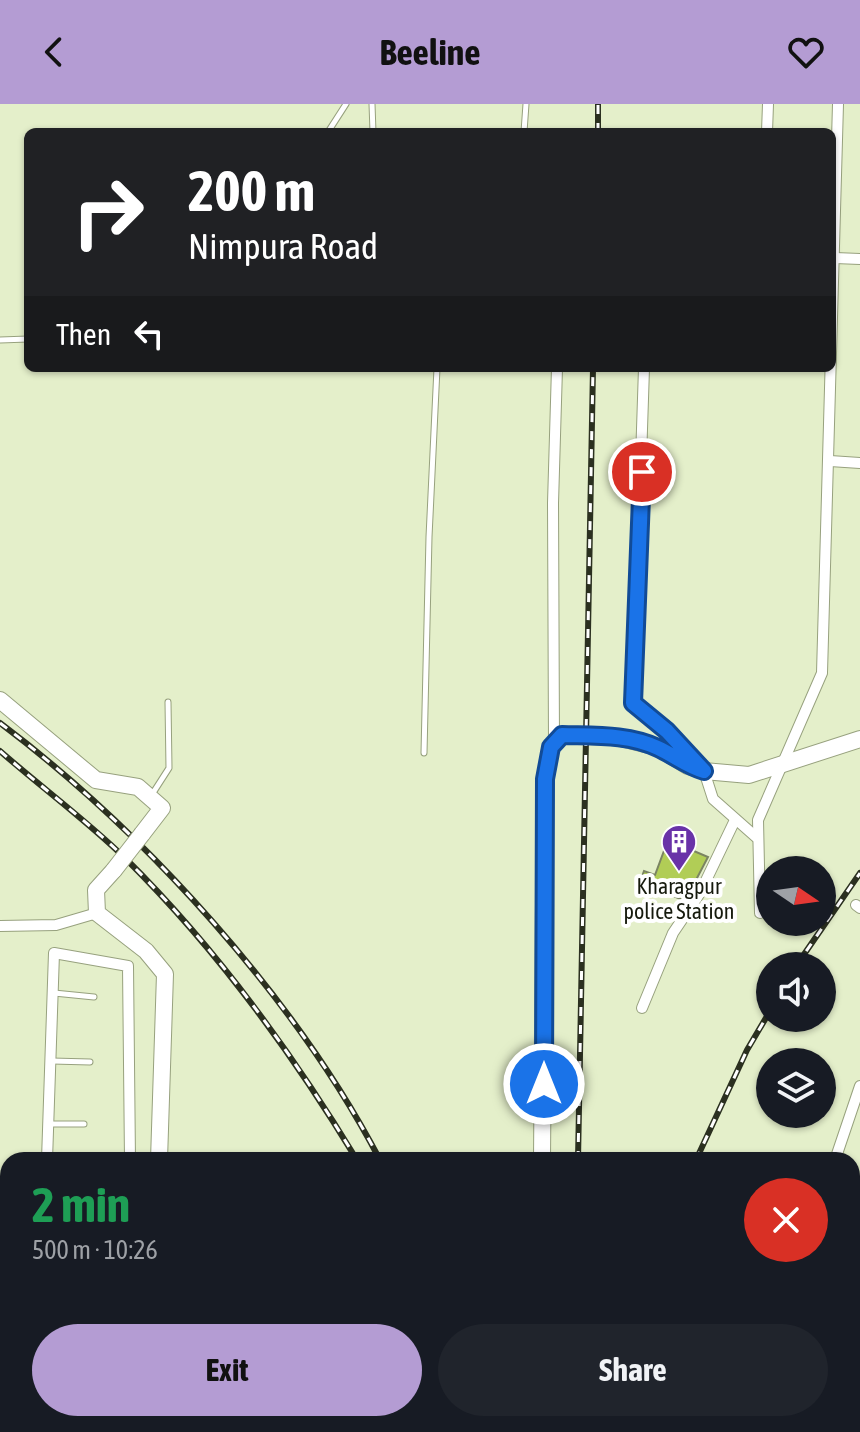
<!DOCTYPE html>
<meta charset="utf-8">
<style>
body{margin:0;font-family:"Asap Condensed",sans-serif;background:#20242c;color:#f1f3f6;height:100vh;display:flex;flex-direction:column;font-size:30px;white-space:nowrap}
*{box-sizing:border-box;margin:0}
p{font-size:26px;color:#9ea1a6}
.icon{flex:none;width:44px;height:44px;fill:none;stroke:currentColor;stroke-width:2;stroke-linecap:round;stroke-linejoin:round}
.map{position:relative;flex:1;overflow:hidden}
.drawer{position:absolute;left:0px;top:1048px;width:860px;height:280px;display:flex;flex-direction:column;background:#171b24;border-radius:24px 24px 0 0;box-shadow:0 2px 6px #0004}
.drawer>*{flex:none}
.banner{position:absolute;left:24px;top:24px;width:812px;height:244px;border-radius:12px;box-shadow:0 2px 6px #0004;background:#202124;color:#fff;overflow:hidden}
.needle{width:52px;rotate:103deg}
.controls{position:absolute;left:756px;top:752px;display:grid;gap:16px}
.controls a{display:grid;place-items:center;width:80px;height:80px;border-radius:50%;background:#171b24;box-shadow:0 2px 6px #0004;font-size:40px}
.pin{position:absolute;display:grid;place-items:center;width:68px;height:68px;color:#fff;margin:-34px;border:4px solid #fff;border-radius:50%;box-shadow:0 2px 8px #0007}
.me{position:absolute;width:88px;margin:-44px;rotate:0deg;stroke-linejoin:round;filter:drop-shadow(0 0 6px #0008)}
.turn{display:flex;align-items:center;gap:28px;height:168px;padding:0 32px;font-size:36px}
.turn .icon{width:104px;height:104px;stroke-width:2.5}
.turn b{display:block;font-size:56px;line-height:68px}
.then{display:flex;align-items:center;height:76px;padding:0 32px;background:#0003;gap:16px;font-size:30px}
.round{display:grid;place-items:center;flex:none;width:84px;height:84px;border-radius:42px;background:#20242c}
.overview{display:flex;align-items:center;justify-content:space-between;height:136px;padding:0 32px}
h1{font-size:48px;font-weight:700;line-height:60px;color:#1e9e55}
.action{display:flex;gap:16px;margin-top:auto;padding:16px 32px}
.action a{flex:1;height:92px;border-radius:48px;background:#b49cd3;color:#111;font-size:32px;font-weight:700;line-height:92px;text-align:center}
.action a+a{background:#20242c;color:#f1f3f6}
header{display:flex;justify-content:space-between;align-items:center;height:104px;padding:0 32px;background:#b49cd3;color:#111;font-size:36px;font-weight:700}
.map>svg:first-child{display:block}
.building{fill:#b1cd56;stroke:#7b8462;stroke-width:2}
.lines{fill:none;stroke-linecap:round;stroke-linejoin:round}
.service-casing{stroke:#97a17e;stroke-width:7}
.minor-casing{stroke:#97a17e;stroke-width:12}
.secondary-casing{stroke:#97a17e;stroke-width:16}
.primary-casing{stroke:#97a17e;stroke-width:18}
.service{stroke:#fff;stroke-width:5}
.minor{stroke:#fff;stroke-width:10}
.secondary{stroke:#fff;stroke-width:14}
.primary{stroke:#fff;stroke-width:16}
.rail-casing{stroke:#2b3020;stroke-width:6}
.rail{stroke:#fff;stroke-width:3;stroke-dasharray:9;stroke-linecap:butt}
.primary-bridge-casing{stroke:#97a17e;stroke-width:18;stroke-linecap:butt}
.primary-bridge{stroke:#fff;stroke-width:16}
.route-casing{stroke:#114b97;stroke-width:20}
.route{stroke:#1a73e8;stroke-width:14}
.labels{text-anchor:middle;stroke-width:8;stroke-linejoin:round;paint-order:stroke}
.poi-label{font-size:22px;fill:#161a0d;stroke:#fff}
</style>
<header><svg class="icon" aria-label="back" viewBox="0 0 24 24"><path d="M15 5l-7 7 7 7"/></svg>Beeline<svg class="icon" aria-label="heart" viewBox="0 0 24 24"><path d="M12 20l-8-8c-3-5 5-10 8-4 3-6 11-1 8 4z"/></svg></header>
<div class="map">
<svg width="860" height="1328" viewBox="0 0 860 1328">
<rect width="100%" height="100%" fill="#e4efca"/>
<!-- building -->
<path class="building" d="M 668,736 L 708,753 L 685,797 L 640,778 L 644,767 L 655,771 Z"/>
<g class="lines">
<defs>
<g id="service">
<path d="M 372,0 L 373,28"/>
<path d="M 328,28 L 346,0"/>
<path d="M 524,28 L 526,0"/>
<path d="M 0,236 L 28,235"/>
<path d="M 424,649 L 429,433 L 437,264"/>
<path d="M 151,692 L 169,664 L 168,598"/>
<path d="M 54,889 L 94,893"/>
<path d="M 52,957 L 90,958"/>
<path d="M 50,1020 L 84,1020"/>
</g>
<g id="minor">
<path d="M 767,28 L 768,0"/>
<path d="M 835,154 L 860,155"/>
<path d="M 644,264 L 633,599 L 687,647 L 704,667 L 713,695 L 756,733"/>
<path d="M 830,357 L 860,359"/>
<path d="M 554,637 L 553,399 L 557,264"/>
<path d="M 856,801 L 860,804"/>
<path d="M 760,809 L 758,716 L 822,569 L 838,0"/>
<path d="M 0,822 L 56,821 L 97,809"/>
<path d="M 642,904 L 673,829 L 700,789 L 735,716"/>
<path d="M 47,1056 L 54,849 L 128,862 L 130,1056"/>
<path d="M 835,1056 L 860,982"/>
<path d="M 852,1106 L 860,1106"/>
<path d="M 0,1292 L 8,1295"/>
<path d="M 852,1310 L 860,1311"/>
<path d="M 40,1320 L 42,1328"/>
<path d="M 135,1320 L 135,1328"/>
<path d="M 698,1328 L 698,1320"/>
<path d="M 734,1328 L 734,1320"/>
<path d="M 829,1328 L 829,1320"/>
</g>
<path id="secondary" d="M 154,1328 L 154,1320"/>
<g id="primary">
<path d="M 0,596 L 96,676 L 138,683 L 162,704 L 142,730"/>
<path d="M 617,633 L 657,643 L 688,662 L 704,667 L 749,671 L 860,635"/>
<path d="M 114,766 L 96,786 L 97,809 L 146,847 L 165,870 L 159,1056"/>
<path d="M 542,1056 L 545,675 L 551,643 L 562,631"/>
</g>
</defs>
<!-- service casing -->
<use href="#service" class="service-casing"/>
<!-- minor casing -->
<use href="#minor" class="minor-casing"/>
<!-- secondary casing -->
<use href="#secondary" class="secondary-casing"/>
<!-- primary casing -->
<use href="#primary" class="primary-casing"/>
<!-- service -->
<use href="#service" class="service"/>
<!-- minor -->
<use href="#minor" class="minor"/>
<!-- secondary -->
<use href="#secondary" class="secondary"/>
<!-- primary -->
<use href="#primary" class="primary"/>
<defs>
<g id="rail">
<path d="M 598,28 L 598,0"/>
<path d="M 0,619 C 145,728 296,895 380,1056"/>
<path d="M 0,647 C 41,683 86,716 125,754 C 216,844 291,947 357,1056"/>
<path d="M 796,862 L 860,769"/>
<path d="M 578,1056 L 593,264"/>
<path d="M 696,1056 L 747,946 L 770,907"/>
<path d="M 471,1320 L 473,1328"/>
<path d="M 493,1320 L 496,1328"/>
<path d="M 585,1328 L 585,1320"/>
<path d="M 618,1328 L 621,1320"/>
</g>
</defs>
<!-- rail casing -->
<use href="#rail" class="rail-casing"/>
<!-- rail -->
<use href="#rail" class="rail"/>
<defs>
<g id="primary-bridge">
<path d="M 562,631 L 617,633"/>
<path d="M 114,766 L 142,730"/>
</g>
</defs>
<!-- primary-bridge casing -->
<use href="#primary-bridge" class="primary-bridge-casing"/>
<!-- primary-bridge -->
<use href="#primary-bridge" class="primary-bridge"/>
</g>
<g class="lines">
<defs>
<path id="route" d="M 544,980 L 545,675 L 551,643 L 562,631 C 595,632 628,630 658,644 C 675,652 687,662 704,667 L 667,627 L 633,599 L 642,368"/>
</defs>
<!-- route casing -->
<use href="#route" class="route-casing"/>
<!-- route -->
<use href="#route" class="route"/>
</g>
<!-- icons -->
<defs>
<symbol id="building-pin" viewBox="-11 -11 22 30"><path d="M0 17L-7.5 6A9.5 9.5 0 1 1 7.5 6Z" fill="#6932a8" stroke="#fff"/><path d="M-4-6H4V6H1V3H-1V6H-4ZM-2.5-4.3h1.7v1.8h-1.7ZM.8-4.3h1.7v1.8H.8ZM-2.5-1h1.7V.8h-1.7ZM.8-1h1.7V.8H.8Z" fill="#fff"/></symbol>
</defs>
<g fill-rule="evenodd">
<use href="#building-pin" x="659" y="718" width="40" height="54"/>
</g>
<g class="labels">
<!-- poi labels -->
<g class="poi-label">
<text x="679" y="790">Kharagpur<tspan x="679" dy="25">police Station</tspan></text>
</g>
</g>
</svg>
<div class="controls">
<a><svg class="needle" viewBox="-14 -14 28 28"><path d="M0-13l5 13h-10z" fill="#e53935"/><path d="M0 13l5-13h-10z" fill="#9ea1a6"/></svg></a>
<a><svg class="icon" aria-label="sound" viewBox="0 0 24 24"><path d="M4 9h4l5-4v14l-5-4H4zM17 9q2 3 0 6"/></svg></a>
<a><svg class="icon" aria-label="layers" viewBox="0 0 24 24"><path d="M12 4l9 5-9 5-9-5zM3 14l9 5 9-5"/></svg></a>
</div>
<div class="pin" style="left:642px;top:368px;background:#d93025"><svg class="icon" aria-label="arrive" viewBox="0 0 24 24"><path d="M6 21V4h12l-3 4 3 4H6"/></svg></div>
<svg class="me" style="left:544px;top:980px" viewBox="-20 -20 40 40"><circle r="17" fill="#1a73e8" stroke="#fff" stroke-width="3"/><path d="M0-11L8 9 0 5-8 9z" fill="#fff"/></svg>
<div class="banner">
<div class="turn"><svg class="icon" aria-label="right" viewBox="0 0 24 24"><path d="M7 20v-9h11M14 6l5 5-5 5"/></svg><div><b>200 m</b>Nimpura Road</div></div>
<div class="then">Then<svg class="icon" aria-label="left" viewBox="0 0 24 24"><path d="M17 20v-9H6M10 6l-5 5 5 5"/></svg></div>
</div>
<section class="drawer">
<div class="overview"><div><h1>2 min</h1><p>500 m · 10:26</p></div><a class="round" style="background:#d93025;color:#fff"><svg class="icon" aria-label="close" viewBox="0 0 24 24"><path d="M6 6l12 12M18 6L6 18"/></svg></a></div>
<div class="action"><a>Exit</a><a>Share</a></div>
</section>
</div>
